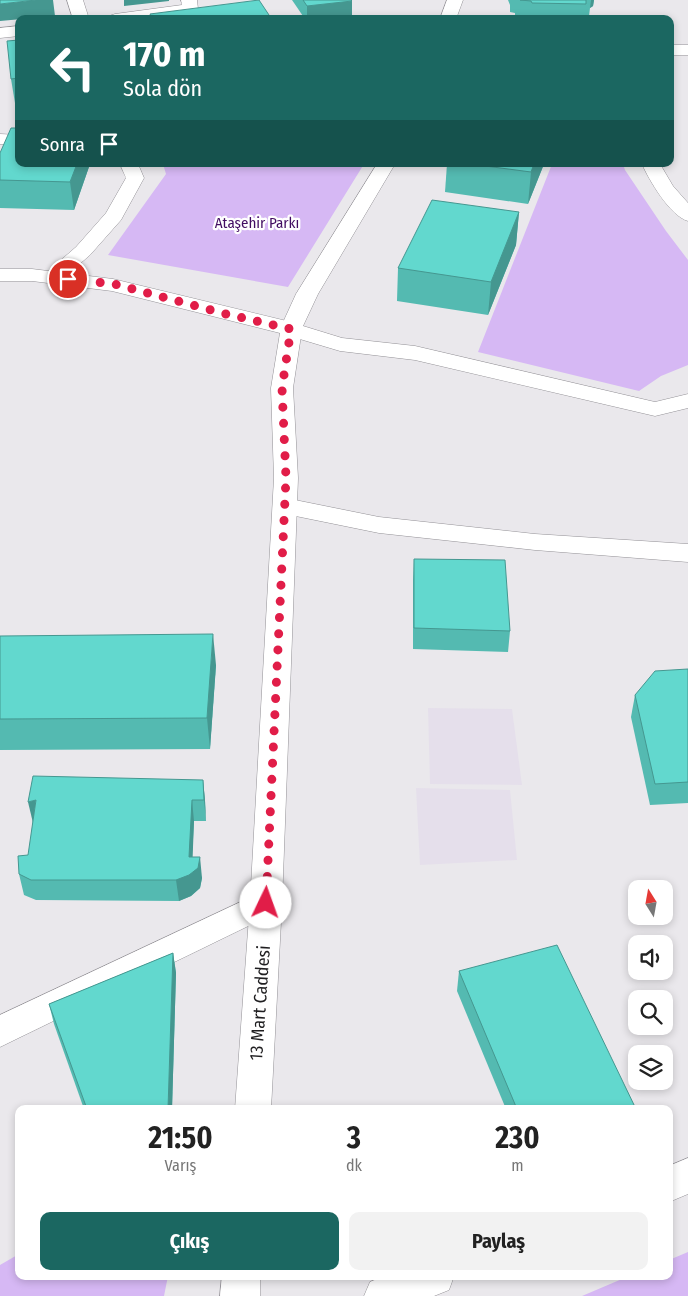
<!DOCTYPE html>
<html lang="tr">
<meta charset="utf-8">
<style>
body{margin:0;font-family:"Fira Sans Condensed",sans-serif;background:#f2f2f2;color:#222;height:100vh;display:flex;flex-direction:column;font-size:19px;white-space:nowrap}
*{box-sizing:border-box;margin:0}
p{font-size:16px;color:#767676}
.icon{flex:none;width:28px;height:28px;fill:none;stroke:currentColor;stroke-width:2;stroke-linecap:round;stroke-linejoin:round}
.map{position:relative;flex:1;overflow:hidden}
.sheet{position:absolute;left:15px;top:1105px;width:658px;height:175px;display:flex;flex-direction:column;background:#fff;border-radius:10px;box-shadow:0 2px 8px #0003}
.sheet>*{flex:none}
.banner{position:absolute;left:15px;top:15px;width:659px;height:152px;border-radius:10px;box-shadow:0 2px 8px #0003;background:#1b6761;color:#fff;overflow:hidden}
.needle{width:32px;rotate:349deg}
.controls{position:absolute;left:628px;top:880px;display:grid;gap:10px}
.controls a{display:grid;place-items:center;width:45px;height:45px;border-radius:10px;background:#fff;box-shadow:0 2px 8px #0003;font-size:25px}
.pin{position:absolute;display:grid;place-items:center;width:42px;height:42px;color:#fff;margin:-21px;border:2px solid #fff;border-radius:50%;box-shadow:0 1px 5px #0007}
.me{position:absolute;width:55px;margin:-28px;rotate:3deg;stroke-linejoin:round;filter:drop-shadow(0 0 4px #0008)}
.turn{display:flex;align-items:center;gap:18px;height:105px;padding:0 25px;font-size:22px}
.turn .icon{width:65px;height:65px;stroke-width:2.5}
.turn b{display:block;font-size:35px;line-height:42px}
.then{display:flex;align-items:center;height:48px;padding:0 25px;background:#0003;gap:10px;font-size:19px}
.eta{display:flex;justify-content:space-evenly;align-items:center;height:85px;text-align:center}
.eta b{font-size:30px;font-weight:700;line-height:35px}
.cta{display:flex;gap:10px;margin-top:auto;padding:10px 25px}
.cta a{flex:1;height:58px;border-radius:10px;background:#1b6761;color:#fff;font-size:20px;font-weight:700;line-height:58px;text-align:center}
.cta a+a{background:#f2f2f2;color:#222}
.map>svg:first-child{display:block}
.built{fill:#e5dfeb}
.green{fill:#d6b8f4}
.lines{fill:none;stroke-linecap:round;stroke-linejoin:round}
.street-casing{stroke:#939196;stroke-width:1}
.secondary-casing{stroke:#939196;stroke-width:1}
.street{fill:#fff;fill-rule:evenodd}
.secondary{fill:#fff;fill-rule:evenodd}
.wall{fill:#54bab1}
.shaded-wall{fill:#459790}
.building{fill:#62d8ce;stroke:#459790}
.route{stroke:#e11d48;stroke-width:9;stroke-dasharray:0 16.2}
.labels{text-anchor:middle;stroke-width:4.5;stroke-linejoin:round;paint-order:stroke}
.far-park-label{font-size:15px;fill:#420d62;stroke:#fff}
.street-label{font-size:18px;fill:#1f1e20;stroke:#fff}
</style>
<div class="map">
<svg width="688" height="1296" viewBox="0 0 688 1296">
<rect width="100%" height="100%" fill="#eae8ec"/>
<!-- built -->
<g class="built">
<path d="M 428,708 L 512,709 L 522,785 L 430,784 Z"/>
<path d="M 416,788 L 510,790 L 517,860 L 420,865 Z"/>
</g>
<!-- green -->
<g class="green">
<path d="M 163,164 L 364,164 L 288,287 L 108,255 L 166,174 Z"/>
<path d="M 552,164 L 623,164 L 625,170 L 666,231 L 688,260 L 688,365 L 661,376 L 639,391 L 478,352 Z"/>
<path d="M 688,1252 L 688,1296 L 582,1296 L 629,1276 L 669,1276 L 669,1260 Z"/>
<path d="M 19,1254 L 19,1276 L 168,1276 L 164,1296 L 0,1296 L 0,1265 Z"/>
</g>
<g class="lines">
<defs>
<g id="street">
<path d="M 67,0 L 83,0 L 89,19 L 73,19 Z"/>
<path d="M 181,0 L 197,0 L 198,9 L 196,12 L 190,14 L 153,19 L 107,19 L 109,16 L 115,14 L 182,5 Z"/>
<path d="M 447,0 L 463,0 L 456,19 L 440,19 Z"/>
<path d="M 19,26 L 19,36 L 0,38 L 0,28 Z"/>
<rect x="670" y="45" width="18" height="10"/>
<path d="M 0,134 L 19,135 L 19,145 L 0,144 Z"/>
<path d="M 120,164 L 138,164 L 144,178 L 121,220 L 90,255 L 60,281 L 53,283 L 46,281 L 43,277 L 46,273 L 76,247 L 106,213 L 126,178 Z"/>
<path d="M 377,164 L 395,164 L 318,294 L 303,326 L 342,338 L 415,346 L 655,402 L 688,394 L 688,408 L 655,416 L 415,360 L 340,351 L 283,334 L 280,329 L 296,294 Z"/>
<path d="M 642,164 L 660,164 L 673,186 L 688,203 L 688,221 C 670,216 649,180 642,164 Z"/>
<path d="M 285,498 L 379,517 L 535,534 L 688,544 L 688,562 L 535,550 L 379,533 L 276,512 L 273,506 L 276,500 Z"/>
<path d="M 266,890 L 277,894 L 282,903 L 277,912 L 0,1047 L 0,1015 Z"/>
<path d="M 688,1158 L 688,1194 L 669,1202 L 669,1166 Z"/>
<path d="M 384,1276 L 454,1276 L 449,1290 L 434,1296 L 364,1296 L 370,1282 Z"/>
</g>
<g id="secondary">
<path d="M 0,269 L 32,269 L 113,279 L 299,324 L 302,329 L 293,388 L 298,478 L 282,903 L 271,1109 L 235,1109 L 250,903 L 274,478 L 271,388 L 280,333 L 112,291 L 32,281 L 0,281 Z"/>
<path d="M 222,1276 L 260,1276 L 260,1296 L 220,1296 Z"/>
</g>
</defs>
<!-- street casing -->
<use href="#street" class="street-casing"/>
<!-- secondary casing -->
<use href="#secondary" class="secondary-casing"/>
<!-- street -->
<use href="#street" class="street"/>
<!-- secondary -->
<use href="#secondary" class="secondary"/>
</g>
<!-- wall -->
<g class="wall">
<path d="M 292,0 L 351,0 L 352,18 L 305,19 Z"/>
<path d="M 508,0 L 594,0 L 593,6 L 590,8 L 589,16 L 585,16 L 585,19 L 530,19 L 515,17 L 515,13 L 510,12 L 510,5 Z"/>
<path d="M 19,40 L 19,109 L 16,109 L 11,79 Z"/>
<path d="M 0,153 L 19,164 L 90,164 L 74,210 L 0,208 Z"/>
<path d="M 447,164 L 544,164 L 528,204 L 445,192 Z"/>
<path d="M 519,212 L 516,245 L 488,315 L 397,301 L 398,268 Z"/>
<path d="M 414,559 L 510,631 L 508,652 L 413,649 L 413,580 Z"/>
<path d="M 0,636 L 216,665 L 210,749 L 0,750 Z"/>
<path d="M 688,669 L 688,803 L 650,805 L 631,717 L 635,695 Z"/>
<path d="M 203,780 L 205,801 L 206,821 L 194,821 L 192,857 L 202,878 L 200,888 L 191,896 L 179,901 L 36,900 L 24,895 L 19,874 L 28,855 Z"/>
<path d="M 173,953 L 176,973 L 172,1109 L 84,1109 L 54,1024 L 49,1004 Z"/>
<path d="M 459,971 L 636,1109 L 506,1109 L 457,991 Z"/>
</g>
<!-- shaded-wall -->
<g class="shaded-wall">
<path d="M 36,0 L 53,0 L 55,16 L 0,21 L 0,4 Z"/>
<path d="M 124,0 L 169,0 L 169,1 L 124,6 Z"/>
<path d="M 591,0 L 594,0 L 593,6 L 590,8 L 589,16 Z"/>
<path d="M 352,1 L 352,18 L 307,19 L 307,6 Z"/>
<path d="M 77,164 L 90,164 L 74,210 L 70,182 Z"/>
<path d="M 534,164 L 544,164 L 528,204 L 531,172 Z"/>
<path d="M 519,212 L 516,245 L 488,315 L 491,282 Z"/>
<path d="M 213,634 L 216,665 L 210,749 L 207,718 Z"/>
<path d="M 203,780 L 205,801 L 206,821 L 204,800 Z"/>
<path d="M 36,800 L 33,823 L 28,802 Z"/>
<path d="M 192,800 L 194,821 L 192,873 L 200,857 L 202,878 L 200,888 L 191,896 L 179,901 L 176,880 Z"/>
<path d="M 173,953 L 176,973 L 172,1109 L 168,1109 Z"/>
</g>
<!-- building -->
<g class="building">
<path d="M 0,0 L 36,0 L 0,4 Z"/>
<path d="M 259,0 L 271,18 L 152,19 L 150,14 Z"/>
<path d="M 303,0 L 351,0 L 352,1 L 307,6 Z"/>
<path d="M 520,0 L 586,0 L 586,4 L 532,3 L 531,1 Z"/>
<path d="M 19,40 L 19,78 L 11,79 L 7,41 Z"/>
<path d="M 11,128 L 19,128 L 19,164 L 77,164 L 70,182 L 0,180 L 0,153 Z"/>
<path d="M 470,164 L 534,164 L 531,172 Z"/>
<path d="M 432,200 L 519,212 L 491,282 L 398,268 Z"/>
<path d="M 414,559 L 505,560 L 510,631 L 414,628 Z"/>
<path d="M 213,634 L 207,718 L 0,719 L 0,636 Z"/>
<path d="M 688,669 L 688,782 L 655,784 L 635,695 L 655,671 Z"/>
<path d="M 33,776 L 203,780 L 204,800 L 192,800 L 189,857 L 200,857 L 198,868 L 189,875 L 176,880 L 31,880 L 19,874 L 18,856 L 28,855 L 36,800 L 28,802 Z"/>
<path d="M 557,945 L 636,1109 L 517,1109 L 459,971 Z"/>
<path d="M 173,953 L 168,1109 L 87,1109 L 49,1004 Z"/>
</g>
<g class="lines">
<!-- route -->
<path class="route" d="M 68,279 L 114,284 L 226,314 L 291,329 L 282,388 L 286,478 L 266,903"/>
</g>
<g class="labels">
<!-- far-park labels -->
<g class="far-park-label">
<text x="257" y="228">Ataşehir Parkı</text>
</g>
<!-- street labels -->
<g class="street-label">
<text transform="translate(260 1003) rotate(-86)" y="6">13 Mart Caddesi</text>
</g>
</g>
</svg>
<div class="controls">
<a><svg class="needle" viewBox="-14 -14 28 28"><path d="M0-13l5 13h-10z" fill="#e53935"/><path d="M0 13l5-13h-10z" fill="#767676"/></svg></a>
<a><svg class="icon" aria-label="sound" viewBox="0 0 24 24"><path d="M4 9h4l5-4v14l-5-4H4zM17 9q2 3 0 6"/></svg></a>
<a><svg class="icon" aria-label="search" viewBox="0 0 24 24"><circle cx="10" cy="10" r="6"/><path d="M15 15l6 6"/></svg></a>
<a><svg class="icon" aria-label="layers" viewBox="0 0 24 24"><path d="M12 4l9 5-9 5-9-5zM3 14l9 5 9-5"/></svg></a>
</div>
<div class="pin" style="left:68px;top:279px;background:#d93025"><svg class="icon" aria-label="arrive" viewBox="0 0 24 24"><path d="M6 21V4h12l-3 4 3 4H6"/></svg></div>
<svg class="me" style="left:266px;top:903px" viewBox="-20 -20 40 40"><circle r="19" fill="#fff"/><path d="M0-13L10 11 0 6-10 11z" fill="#e11d48"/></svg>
<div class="banner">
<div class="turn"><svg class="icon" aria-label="left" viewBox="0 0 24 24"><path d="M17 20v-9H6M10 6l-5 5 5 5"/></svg><div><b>170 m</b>Sola dön</div></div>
<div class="then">Sonra<svg class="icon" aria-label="arrive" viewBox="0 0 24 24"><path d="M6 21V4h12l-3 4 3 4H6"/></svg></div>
</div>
<section class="sheet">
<div class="eta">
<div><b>21:50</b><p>Varış</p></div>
<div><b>3</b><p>dk</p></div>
<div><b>230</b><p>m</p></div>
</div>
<div class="cta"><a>Çıkış</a><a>Paylaş</a></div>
</section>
</div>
